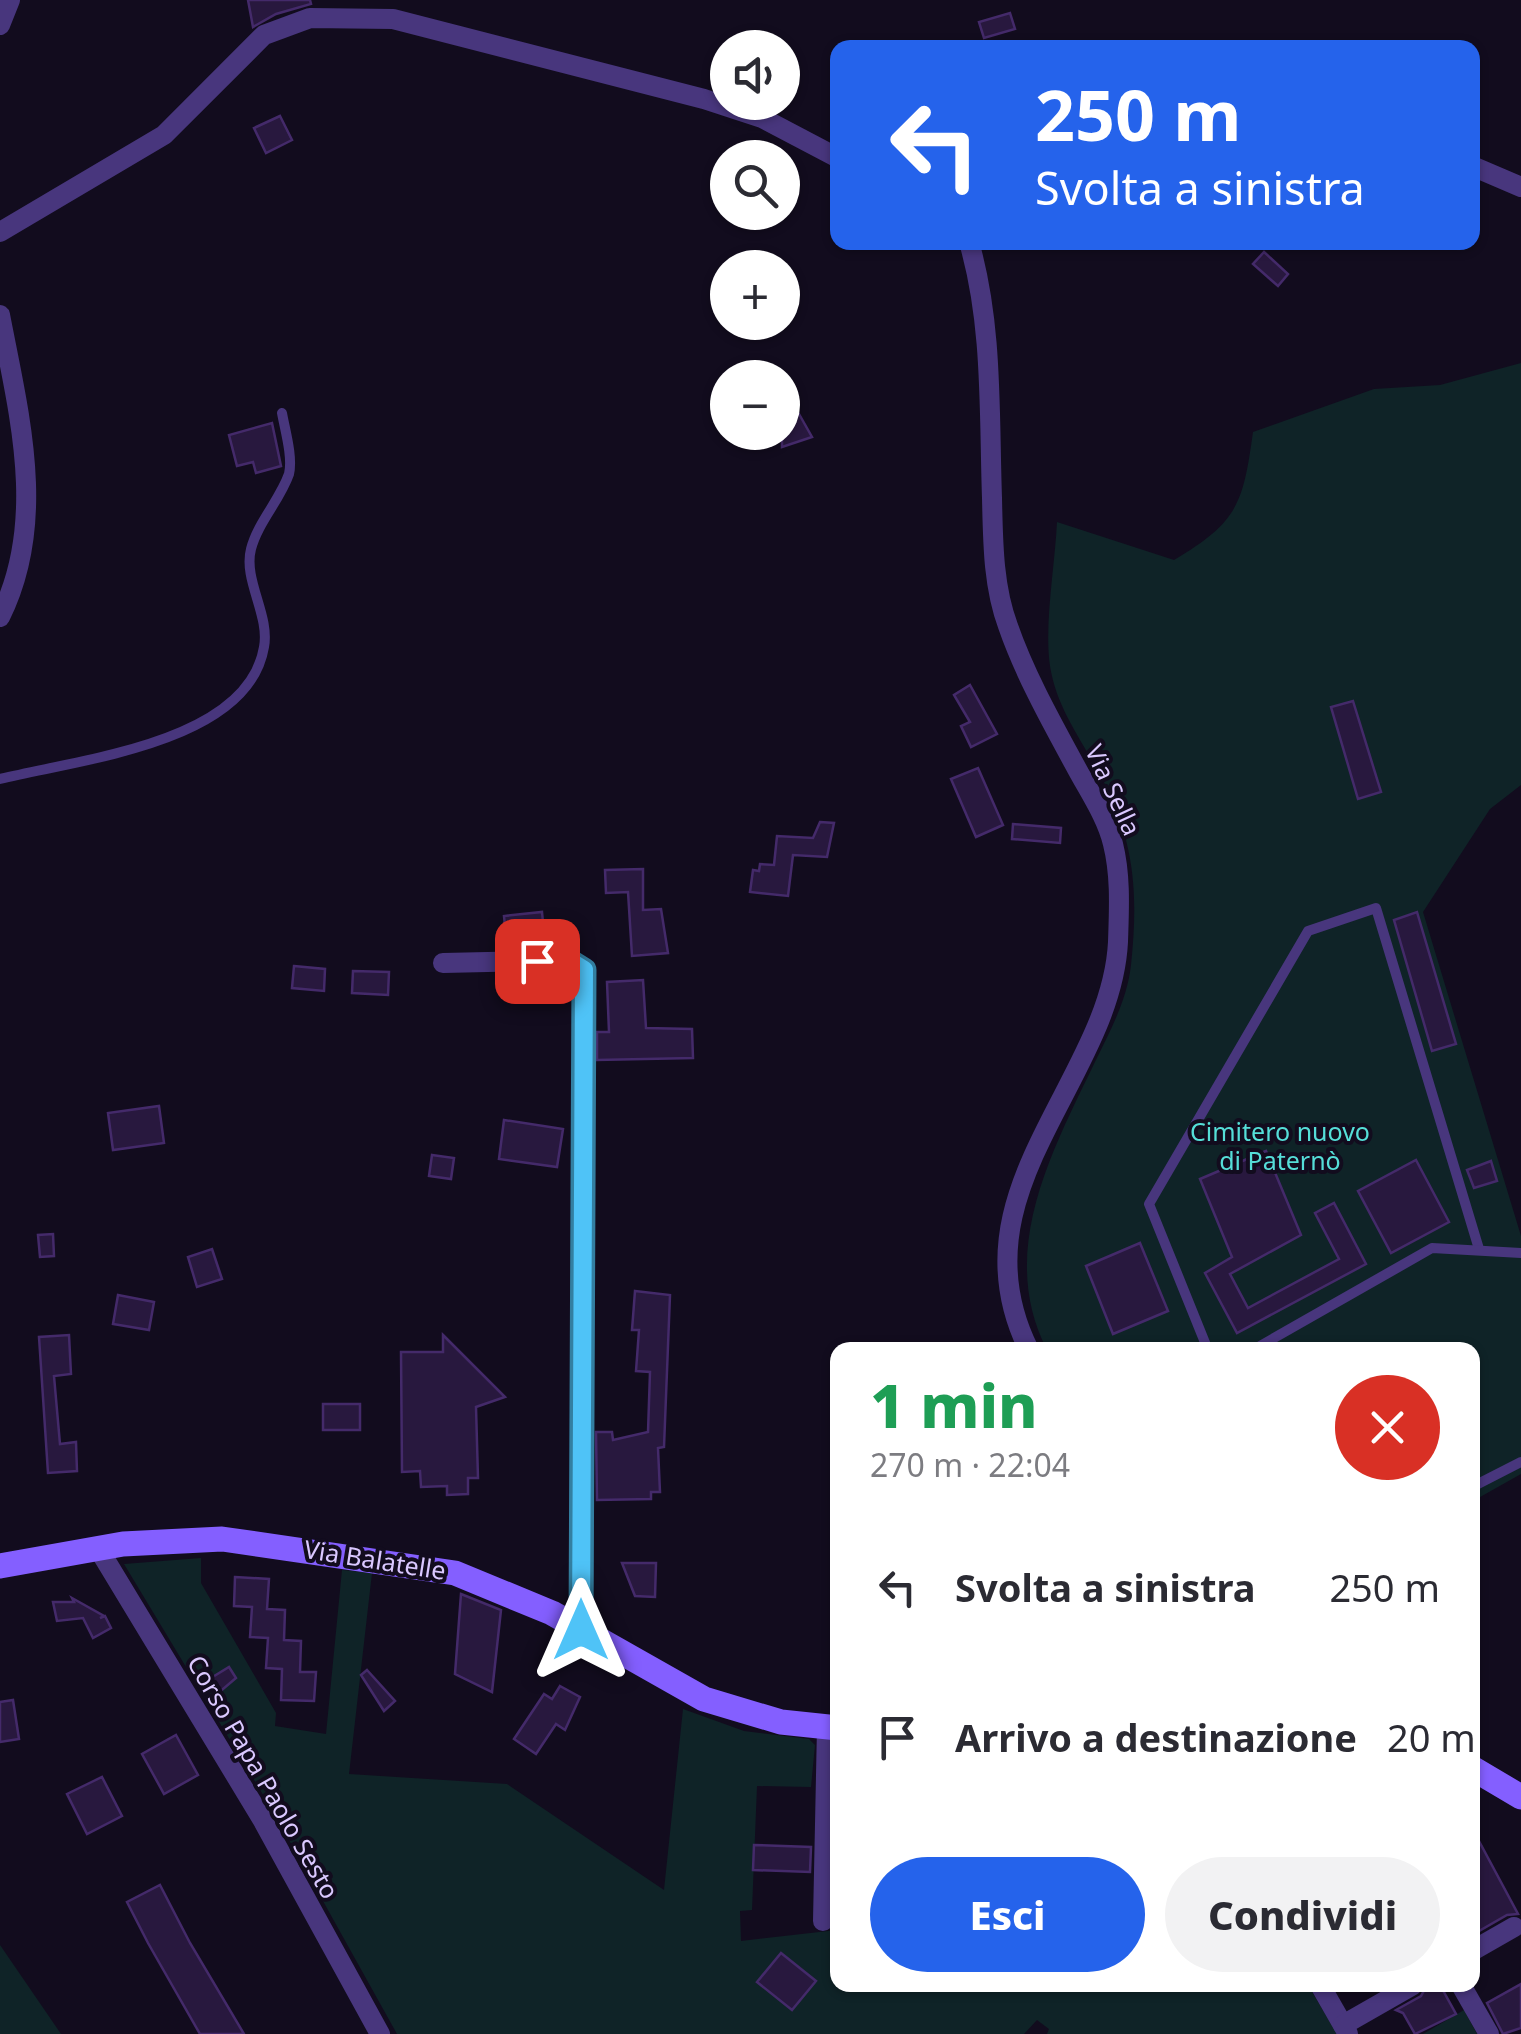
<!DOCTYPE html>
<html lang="it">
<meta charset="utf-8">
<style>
body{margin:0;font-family:"Noto Sans",sans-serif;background:#f2f2f3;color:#2b2b33;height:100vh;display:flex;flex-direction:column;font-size:38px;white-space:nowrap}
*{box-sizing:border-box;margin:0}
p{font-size:32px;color:#7c7c81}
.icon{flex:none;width:55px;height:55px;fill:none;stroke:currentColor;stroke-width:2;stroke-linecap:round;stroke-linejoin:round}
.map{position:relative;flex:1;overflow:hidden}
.side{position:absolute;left:830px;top:1342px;width:650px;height:650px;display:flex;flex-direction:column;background:#fff;border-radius:20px;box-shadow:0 2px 8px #0004}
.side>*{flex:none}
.top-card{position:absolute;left:830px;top:40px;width:650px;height:210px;border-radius:20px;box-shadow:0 2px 8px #0004;background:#2563eb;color:#fff;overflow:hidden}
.buttons{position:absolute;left:710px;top:30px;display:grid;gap:20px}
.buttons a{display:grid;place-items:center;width:90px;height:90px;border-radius:50%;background:#fff;box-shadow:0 2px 8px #0004;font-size:50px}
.pin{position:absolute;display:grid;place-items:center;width:85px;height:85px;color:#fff;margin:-42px;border-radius:20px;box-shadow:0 5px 15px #0006}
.me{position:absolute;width:110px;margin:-55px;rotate:0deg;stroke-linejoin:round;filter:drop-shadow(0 0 8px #0008)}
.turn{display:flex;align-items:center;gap:35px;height:210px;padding:0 40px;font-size:45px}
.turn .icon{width:130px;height:130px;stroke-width:2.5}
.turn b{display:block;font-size:70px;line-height:85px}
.round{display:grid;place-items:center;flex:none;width:105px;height:105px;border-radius:52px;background:#f2f2f3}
.overview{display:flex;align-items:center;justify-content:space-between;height:170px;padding:0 40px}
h1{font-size:60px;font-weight:800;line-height:75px;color:#1e9e55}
.cta{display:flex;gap:20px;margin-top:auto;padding:20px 40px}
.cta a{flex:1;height:115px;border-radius:60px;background:#2563eb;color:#fff;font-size:40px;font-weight:800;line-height:115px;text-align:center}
.cta a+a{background:#f2f2f3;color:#2b2b33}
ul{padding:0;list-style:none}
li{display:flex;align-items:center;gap:30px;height:150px;padding:0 40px}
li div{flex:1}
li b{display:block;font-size:38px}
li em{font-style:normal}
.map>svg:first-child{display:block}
.green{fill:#0f2327}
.building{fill:#28183e;stroke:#442a6a;stroke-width:2.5}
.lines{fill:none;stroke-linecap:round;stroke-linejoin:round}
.lane{stroke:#48367d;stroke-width:10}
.street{stroke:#48367d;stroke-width:20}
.secondary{stroke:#845fff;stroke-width:25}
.route-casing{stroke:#337fa1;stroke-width:25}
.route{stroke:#4fc3f7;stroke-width:18}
.labels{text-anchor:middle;stroke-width:8;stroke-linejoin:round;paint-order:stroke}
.street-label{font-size:25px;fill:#dac8ff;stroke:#120c1e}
.park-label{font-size:25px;fill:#55ded8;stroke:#120c1e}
</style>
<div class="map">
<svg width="1521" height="2034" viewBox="0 0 1521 2034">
<rect width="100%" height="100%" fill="#120c1e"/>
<!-- green -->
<g class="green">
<path d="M 1521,363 L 1521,785 L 1490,809 L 1423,912 L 1521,1236 L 1521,1474 L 1473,1501 L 1472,1350 L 1047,1350 C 997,1253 1051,1153 1094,1064 C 1109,1033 1127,1001 1131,965 C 1139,889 1134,836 1097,769 C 1078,735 1056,705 1050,666 C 1044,625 1055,565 1057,522 L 1174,560 C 1238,522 1243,504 1253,432 L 1374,389 L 1440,385 Z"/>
<path d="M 201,1558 L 201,1583 L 276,1713 L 275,1726 L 326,1734 L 342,1570 L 372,1573 L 349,1774 L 507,1784 L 664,1890 L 683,1709 L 744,1731 L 809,1739 L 815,1745 L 811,1787 L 757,1786 L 752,1910 L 740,1911 L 741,1941 L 837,1930 L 838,1985 L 1308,1985 L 1337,2034 L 1047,2034 L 1049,2029 L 1037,2020 L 1024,2034 L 397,2034 L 274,1813 L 124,1564 Z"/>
<path d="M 0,1945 L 61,2034 L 0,2034 Z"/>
<path d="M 1464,2010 L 1477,2034 L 1423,2034 Z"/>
</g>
<!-- building -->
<g class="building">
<path d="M 248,0 L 310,0 L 311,4 L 276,14 L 253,27 Z"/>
<path d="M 1010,13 L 1015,29 L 984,38 L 979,22 Z"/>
<path d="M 280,116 L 292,140 L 266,153 L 254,128 Z"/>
<path d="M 1264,252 L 1288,274 L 1278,286 L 1253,264 Z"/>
<path d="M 799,414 L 812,437 L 782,447 L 782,419 Z"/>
<path d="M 272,423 L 281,466 L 256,473 L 253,462 L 237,466 L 229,435 Z"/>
<path d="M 970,685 L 997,734 L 971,747 L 961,726 L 970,722 L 954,695 Z"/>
<path d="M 1353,701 L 1381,792 L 1358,799 L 1331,707 Z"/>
<path d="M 978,768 L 1003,825 L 976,837 L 951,779 Z"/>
<path d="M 820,822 L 834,823 L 827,857 L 793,855 L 788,896 L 750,892 L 753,870 L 759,871 L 760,864 L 774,865 L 777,836 L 813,838 Z"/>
<path d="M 1013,824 L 1061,828 L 1060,843 L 1012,839 Z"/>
<path d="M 643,869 L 643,910 L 661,909 L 668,953 L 632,956 L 628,892 L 606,893 L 605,870 Z"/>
<path d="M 542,912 L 544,933 L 506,937 L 504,916 Z"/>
<path d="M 1417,912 L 1456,1044 L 1432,1051 L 1394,920 Z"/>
<path d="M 294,966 L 325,969 L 324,991 L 292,988 Z"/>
<path d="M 353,971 L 389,972 L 388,995 L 352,993 Z"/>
<path d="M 643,980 L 646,1028 L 692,1029 L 693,1058 L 597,1060 L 597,1032 L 609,1032 L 607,982 Z"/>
<path d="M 159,1106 L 164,1143 L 113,1150 L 108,1113 Z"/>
<path d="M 504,1120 L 563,1129 L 557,1167 L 499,1159 Z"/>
<path d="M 1266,1151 L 1301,1235 L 1230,1274 L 1248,1308 L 1339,1259 L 1315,1213 L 1334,1203 L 1366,1264 L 1237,1333 L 1205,1273 L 1232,1257 L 1200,1179 Z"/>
<path d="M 432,1155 L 454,1158 L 451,1179 L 429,1176 Z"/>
<path d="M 1416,1160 L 1449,1222 L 1391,1253 L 1358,1191 Z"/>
<path d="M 1491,1161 L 1497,1181 L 1474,1188 L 1467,1170 Z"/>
<path d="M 53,1234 L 54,1256 L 40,1257 L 38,1235 Z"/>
<path d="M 1140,1243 L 1168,1311 L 1113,1334 L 1086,1266 Z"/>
<path d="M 212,1249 L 222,1279 L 197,1287 L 188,1257 Z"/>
<path d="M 635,1291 L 670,1295 L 664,1447 L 658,1448 L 660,1492 L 651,1492 L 651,1499 L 597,1500 L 596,1432 L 612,1432 L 613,1440 L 648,1432 L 650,1372 L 636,1371 L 639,1330 L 632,1330 Z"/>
<path d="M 118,1295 L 154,1302 L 149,1330 L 113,1324 Z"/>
<path d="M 69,1335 L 71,1374 L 54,1376 L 60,1444 L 76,1442 L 77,1471 L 48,1473 L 39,1337 Z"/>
<path d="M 443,1335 L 505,1397 L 476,1407 L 478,1478 L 468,1478 L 468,1494 L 447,1495 L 447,1486 L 421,1487 L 420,1471 L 402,1472 L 401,1352 L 443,1352 Z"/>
<rect x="323" y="1404" width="37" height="26"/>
<path d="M 622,1563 L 656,1563 L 655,1597 L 635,1596 Z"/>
<path d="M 235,1577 L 269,1579 L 267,1609 L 285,1610 L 284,1640 L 301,1641 L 300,1672 L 316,1672 L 314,1701 L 281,1700 L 282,1669 L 266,1668 L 268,1638 L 250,1637 L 252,1607 L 234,1606 Z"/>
<path d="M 461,1594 L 501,1610 L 492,1692 L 455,1674 Z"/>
<path d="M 72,1598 L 104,1616 L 100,1618 L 105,1616 L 111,1628 L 93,1638 L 83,1618 L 57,1621 L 53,1602 L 74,1602 Z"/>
<path d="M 229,1667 L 236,1678 L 216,1695 L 206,1681 Z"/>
<path d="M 367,1670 L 395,1701 L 384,1711 L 361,1675 Z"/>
<path d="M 560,1686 L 580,1697 L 565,1730 L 556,1724 L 536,1754 L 514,1739 L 544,1694 L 552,1699 Z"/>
<path d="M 13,1700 L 19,1739 L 0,1742 L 0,1702 Z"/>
<path d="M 176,1735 L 198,1775 L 164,1794 L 142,1754 Z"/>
<path d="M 102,1777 L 122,1816 L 87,1834 L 67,1794 Z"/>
<path d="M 1472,1828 L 1518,1914 L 1507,1915 L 1472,1935 Z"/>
<path d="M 754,1845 L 811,1847 L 810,1872 L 753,1870 Z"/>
<path d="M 160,1885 L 190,1943 L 244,2034 L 200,2034 L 148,1943 L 127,1902 Z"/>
<path d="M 781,1953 L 816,1981 L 792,2010 L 757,1982 Z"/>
<path d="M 1521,1984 L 1521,2028 L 1503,2034 L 1487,2003 Z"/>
<path d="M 1427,1985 L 1440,1985 L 1456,2014 L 1415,2034 L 1403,2013 L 1396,2010 L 1421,1996 Z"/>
</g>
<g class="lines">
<!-- lane -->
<g class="lane">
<path d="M 0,779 C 80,759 248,743 264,647 C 270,615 243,580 251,549 C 258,522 280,500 289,474 C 293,457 285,430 282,413"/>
<path d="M 1208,1350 L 1149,1204 L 1308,931 L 1376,908 L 1479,1249"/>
<path d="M 1253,1350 L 1432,1248 L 1521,1253"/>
<path d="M 1472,1487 L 1521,1462"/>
</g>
<!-- street -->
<g class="street">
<path d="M 0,25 L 10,0"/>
<path d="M 1472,166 L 1521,187"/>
<path d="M 0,232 L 164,135 L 264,35 L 310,18 L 393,19 L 704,99 L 762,118 L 838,158"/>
<path d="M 969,242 C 993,325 989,413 992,498 C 993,541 993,586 1008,626 C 1025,675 1052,723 1077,769 C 1090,793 1107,818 1113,844 C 1121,876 1119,910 1118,942 C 1111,1081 950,1192 1029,1350"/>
<path d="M 0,315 C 19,414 48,521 0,617"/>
<path d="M 443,963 L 569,960 L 584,971 L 581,1629"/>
<path d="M 98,1548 L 262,1819 L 380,2034"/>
<path d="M 823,1921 L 827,1727"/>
<path d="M 1472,1951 L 1514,1927"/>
<path d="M 1320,1985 L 1348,2034"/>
<path d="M 1461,1985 L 1489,2034"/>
<path d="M 1343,2025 L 1413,1985"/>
</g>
<!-- secondary -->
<g class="secondary">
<path d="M 0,1566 L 123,1544 L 222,1539 L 455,1573 L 552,1613 L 704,1699 L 781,1722 L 838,1728"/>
<path d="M 1472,1768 L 1521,1797"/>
</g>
</g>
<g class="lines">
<defs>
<path id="route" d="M 537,961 L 568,960 L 584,970 L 581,1630"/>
</defs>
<!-- route casing -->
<use href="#route" class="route-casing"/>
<!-- route -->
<use href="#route" class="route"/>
</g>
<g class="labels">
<!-- street labels -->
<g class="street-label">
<text transform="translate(1113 790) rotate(65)" y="9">Via Sella</text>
<text transform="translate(375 1560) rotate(9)" y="9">Via Balatelle</text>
<text transform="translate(263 1777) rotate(60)" y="9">Corso Papa Paolo Sesto</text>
</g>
<!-- park labels -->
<g class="park-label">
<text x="1280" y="1141">Cimitero nuovo<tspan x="1280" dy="29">di Paternò</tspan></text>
</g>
</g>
</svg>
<div class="buttons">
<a><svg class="icon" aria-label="sound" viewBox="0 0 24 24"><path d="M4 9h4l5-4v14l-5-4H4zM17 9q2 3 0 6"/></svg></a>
<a><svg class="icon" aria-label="search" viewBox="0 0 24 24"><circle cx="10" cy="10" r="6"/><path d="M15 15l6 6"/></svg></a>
<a>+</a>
<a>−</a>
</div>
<div class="pin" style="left:537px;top:961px;background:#d93025"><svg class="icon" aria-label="arrive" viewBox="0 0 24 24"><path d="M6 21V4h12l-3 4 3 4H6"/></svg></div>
<svg class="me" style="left:581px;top:1630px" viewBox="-20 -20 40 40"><path d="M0-17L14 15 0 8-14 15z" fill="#4fc3f7" stroke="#fff" stroke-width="4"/></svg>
<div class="top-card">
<div class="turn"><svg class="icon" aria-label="left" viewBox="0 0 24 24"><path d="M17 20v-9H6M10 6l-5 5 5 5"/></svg><div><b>250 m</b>Svolta a sinistra</div></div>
</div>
<section class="side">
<div class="overview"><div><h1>1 min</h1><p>270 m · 22:04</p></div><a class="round" style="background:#d93025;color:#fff"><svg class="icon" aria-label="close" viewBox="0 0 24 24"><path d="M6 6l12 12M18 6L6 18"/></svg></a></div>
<ul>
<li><svg class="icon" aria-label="left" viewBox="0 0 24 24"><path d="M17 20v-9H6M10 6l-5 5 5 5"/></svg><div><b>Svolta a sinistra</b></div><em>250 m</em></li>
<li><svg class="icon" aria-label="arrive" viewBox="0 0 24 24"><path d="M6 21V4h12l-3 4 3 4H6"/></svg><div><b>Arrivo a destinazione</b></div><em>20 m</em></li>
</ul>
<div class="cta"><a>Esci</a><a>Condividi</a></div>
</section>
</div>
